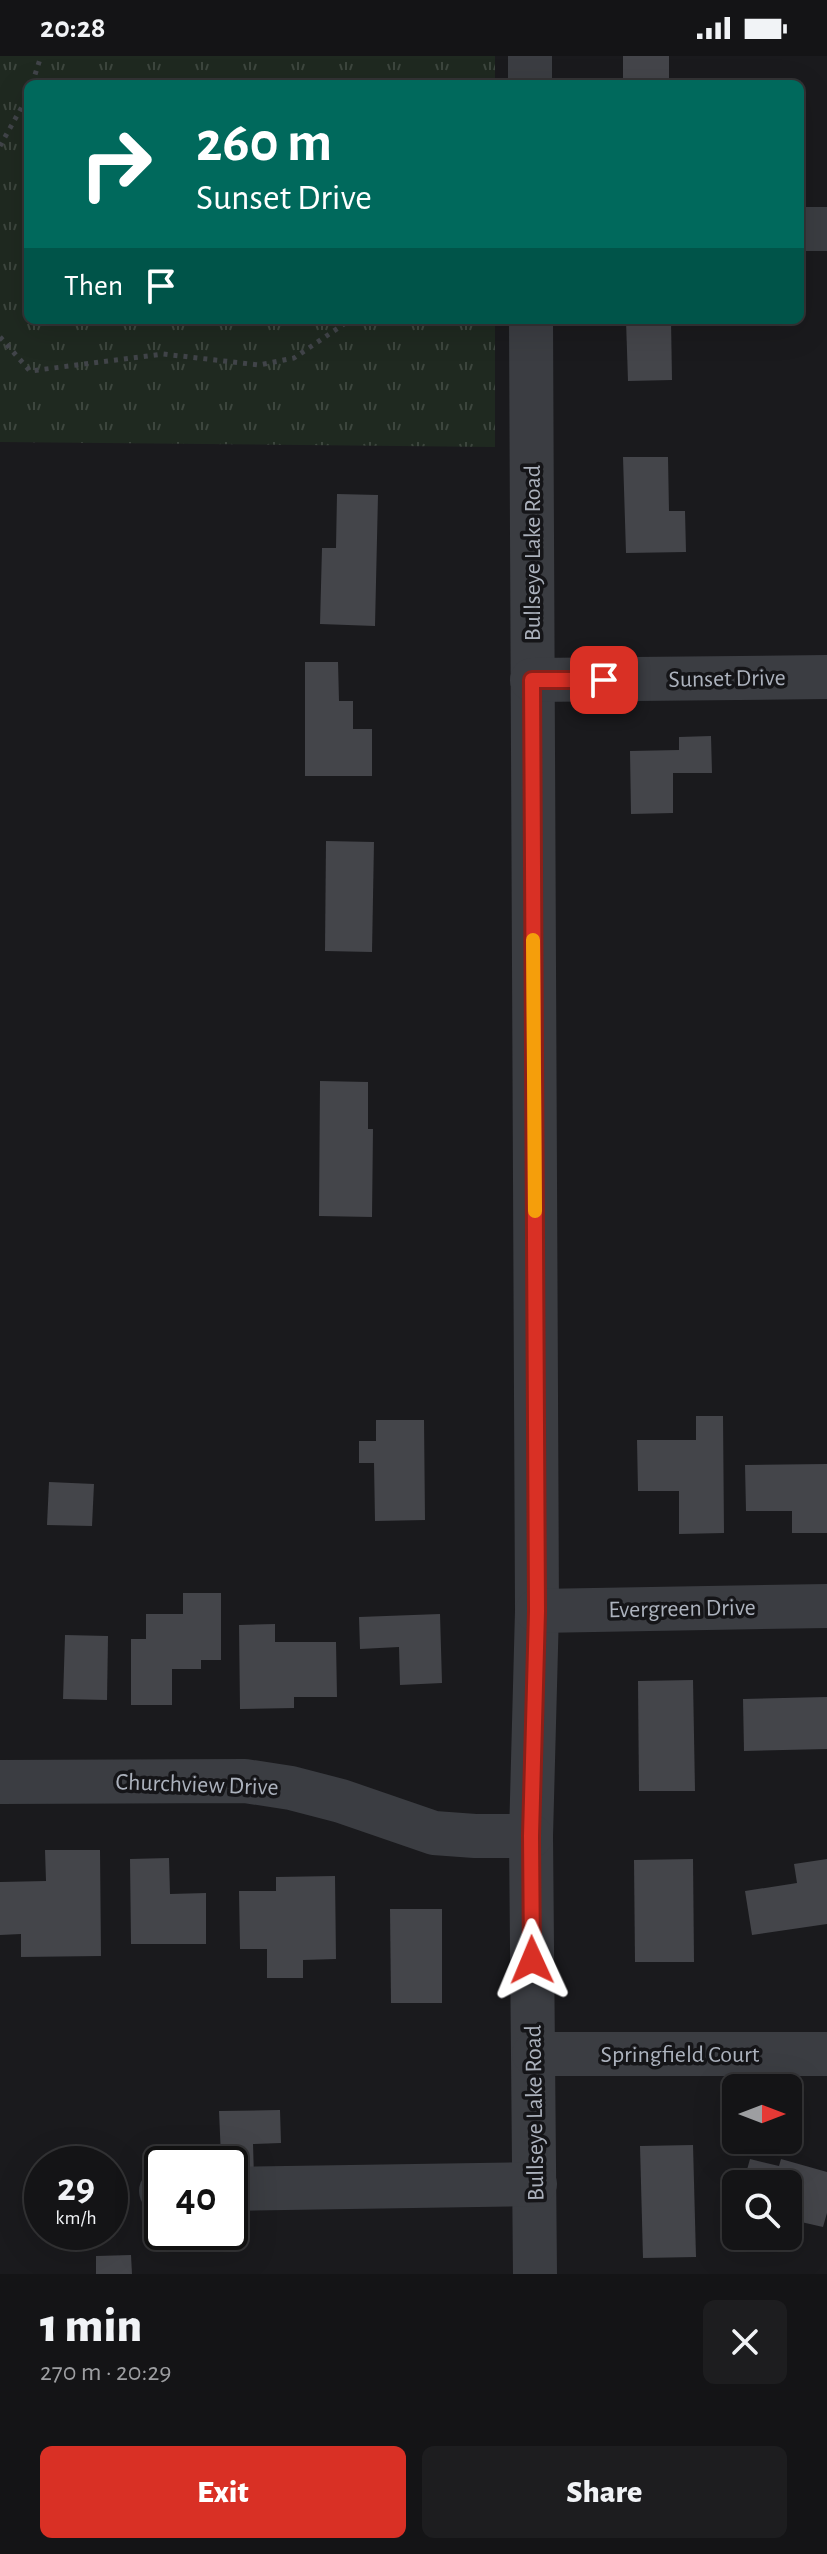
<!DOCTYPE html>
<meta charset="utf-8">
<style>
body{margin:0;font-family:"Alegreya Sans",sans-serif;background:#1d1d1f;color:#f1f3f6;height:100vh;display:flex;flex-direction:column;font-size:30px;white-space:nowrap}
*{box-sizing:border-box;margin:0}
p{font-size:26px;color:#9d9ea1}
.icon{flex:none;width:44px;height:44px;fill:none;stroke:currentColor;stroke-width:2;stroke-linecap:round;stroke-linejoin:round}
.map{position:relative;height:2218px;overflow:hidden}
.side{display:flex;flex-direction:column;background:#141416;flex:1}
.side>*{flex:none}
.guide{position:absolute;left:24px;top:24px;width:780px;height:244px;border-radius:12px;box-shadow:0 8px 32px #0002,0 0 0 2px #333335;background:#00695c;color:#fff;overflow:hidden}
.needle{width:52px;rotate:90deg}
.buttons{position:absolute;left:722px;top:2018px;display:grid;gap:16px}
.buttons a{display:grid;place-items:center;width:80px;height:80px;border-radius:12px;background:#141416;box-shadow:0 8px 32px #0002,0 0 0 2px #333335;font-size:40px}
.speed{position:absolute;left:24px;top:2090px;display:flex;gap:16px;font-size:40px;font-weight:700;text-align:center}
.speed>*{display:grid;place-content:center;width:104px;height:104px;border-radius:50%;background:#141416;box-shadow:0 8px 32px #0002,0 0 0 2px #333335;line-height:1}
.speed small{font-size:20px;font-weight:400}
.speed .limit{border:4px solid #111;border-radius:12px;background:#fff;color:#111}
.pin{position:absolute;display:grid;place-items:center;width:68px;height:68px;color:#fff;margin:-34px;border-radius:16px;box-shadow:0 4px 12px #0006}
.me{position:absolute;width:88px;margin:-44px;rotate:359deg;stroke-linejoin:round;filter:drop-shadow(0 0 6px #0008)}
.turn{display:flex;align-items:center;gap:28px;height:168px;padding:0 40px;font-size:36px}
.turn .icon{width:104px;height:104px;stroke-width:2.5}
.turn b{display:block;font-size:56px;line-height:68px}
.then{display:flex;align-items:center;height:76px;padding:0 40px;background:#0003;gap:16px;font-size:30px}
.round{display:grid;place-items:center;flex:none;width:84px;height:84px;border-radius:12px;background:#1d1d1f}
.summary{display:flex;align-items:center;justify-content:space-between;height:136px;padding:0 40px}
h1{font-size:48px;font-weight:800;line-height:60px}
.primary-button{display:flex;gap:16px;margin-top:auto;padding:16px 40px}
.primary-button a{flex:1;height:92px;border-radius:12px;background:#d93025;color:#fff;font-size:32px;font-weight:800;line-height:92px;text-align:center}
.primary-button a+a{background:#1d1d1f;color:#f1f3f6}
.status{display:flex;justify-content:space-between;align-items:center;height:56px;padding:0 40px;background:#141416;direction:ltr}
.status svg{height:22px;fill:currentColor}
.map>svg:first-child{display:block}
.grass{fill:url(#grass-tufts)}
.building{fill:#44454a}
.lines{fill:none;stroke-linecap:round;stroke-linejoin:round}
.path{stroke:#414449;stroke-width:5;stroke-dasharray:4 6;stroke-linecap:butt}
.minor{stroke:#3b3d42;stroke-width:44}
.route-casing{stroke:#8d1f18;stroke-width:20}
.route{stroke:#d93025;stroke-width:14}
.slow{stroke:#f59e0b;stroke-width:14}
.labels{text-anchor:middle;stroke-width:7;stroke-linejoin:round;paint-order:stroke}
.street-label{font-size:24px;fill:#acb2bd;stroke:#151518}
</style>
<div class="status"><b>20:28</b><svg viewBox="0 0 49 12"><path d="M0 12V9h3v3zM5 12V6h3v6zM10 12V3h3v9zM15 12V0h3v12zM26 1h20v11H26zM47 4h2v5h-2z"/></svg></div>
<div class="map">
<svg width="827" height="2218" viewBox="0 0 827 2218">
<defs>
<pattern id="grass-tufts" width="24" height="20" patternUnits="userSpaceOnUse" patternTransform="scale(2)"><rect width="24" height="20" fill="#1f2920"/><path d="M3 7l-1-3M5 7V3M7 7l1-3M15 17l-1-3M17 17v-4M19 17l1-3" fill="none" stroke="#3d463e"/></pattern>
</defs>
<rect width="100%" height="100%" fill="#1a1a1d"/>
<!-- grass -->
<path class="grass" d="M 0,0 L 495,0 L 495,28 L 28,28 L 28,264 L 495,264 L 495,391 L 0,386 Z"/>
<!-- building -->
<g class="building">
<rect x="623" y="0" width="46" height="28"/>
<path d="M 626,264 L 671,264 L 672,324 L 628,325 Z"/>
<path d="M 623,401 L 668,401 L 669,455 L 685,455 L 686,496 L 626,497 Z"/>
<path d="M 337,438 L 378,439 L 375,570 L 320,568 L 322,492 L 336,492 Z"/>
<path d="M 305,606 L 338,606 L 339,645 L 353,645 L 353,673 L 372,673 L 372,720 L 305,720 Z"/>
<path d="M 711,680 L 712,717 L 673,717 L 673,757 L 631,758 L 630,695 L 679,694 L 679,681 Z"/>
<path d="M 326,785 L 374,786 L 372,896 L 325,895 Z"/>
<path d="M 320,1025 L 368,1026 L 368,1073 L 373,1073 L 372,1161 L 319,1160 Z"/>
<path d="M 696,1360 L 723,1360 L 724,1477 L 679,1478 L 679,1435 L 638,1435 L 637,1384 L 696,1384 Z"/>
<path d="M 376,1364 L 424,1364 L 425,1464 L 375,1465 L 374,1407 L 359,1407 L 359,1385 L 376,1385 Z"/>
<path d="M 827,1408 L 827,1477 L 792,1477 L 792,1455 L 746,1455 L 745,1409 Z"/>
<path d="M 49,1426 L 94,1428 L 92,1470 L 47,1469 Z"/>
<path d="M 183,1537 L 221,1537 L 221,1604 L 201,1604 L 201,1613 L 172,1613 L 172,1649 L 131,1649 L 131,1583 L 146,1583 L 146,1558 L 183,1558 Z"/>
<path d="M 440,1558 L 442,1627 L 400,1629 L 399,1591 L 360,1593 L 359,1561 Z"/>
<path d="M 275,1568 L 275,1586 L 336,1586 L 337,1641 L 294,1641 L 294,1652 L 240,1653 L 239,1569 Z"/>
<path d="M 65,1579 L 108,1580 L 107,1644 L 63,1643 Z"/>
<path d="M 693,1624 L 695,1735 L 639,1735 L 638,1625 Z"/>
<path d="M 827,1641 L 827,1693 L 744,1695 L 743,1643 Z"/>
<path d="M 45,1794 L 100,1794 L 101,1900 L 21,1901 L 21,1878 L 0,1879 L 0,1826 L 46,1825 Z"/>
<path d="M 169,1802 L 170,1838 L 206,1837 L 206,1888 L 131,1888 L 130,1803 Z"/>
<path d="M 693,1803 L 694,1906 L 635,1906 L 634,1804 Z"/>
<path d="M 827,1803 L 827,1868 L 752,1879 L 745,1835 L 797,1827 L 794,1808 Z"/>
<path d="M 335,1820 L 336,1903 L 303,1904 L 303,1922 L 267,1922 L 267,1893 L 240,1893 L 239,1835 L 276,1835 L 276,1821 Z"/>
<path d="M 390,1853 L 442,1853 L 442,1947 L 391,1947 Z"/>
<path d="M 280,2054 L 281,2087 L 253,2088 L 254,2122 L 230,2122 L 230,2108 L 224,2108 L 224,2101 L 221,2101 L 219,2055 Z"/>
<path d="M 693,2089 L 696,2201 L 643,2202 L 640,2090 Z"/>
<path d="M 750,2103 L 779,2110 L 781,2103 L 827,2116 L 827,2157 L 823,2171 L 788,2163 L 788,2128 L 743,2128 Z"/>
<path d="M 131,2199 L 132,2218 L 96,2218 L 96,2200 Z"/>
</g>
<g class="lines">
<!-- path -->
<g class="path">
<path d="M 32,28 L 41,0"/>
<path d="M 0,90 L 28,40"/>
<path d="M 0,281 L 30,315 L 163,298 L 259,309 L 294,302 L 350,264"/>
</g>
<!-- minor -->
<g class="minor">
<path d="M 530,0 L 530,28"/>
<path d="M 800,173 L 827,173"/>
<path d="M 531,264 L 537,1555 L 531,1780 L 535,2218"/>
<path d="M 532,624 L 827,621"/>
<path d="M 537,1555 L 827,1550"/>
<path d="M 0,1726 L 245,1725 L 291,1732 L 341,1745 L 434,1777 L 475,1780 L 531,1780"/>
<path d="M 534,1998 L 827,1998"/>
<path d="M 230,2133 L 535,2128"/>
<path d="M 161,2135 L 162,2135"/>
</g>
</g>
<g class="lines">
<defs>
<path id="route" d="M 532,1904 L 531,1780 L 537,1555 L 532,624 L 604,624"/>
</defs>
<!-- route casing -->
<use href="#route" class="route-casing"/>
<!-- route -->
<use href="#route" class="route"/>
<!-- slow -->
<path class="slow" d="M 533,884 L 535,1155"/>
</g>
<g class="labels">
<!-- street labels -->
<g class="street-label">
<text transform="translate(532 497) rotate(-90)" y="8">Bullseye Lake Road</text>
<text transform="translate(727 622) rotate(-1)" y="8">Sunset Drive</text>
<text transform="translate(682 1552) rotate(-1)" y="8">Evergreen Drive</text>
<text transform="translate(197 1728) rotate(2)" y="8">Churchview Drive</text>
<text x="680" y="2006">Springfield Court</text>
<text transform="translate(534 2057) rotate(-91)" y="8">Bullseye Lake Road</text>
</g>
</g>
</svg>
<div class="buttons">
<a><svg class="needle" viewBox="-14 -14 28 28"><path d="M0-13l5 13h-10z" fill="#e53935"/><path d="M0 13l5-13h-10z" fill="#9d9ea1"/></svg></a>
<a><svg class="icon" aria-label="search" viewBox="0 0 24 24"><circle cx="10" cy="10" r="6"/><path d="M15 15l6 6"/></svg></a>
</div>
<div class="speed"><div>29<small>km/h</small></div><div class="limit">40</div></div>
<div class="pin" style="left:604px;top:624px;background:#d93025"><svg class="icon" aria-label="arrive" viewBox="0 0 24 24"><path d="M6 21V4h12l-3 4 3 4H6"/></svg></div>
<svg class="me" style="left:532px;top:1904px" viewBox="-20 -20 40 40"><path d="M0-17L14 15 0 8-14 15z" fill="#d93025" stroke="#fff" stroke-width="4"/></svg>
<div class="guide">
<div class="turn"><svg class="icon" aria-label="right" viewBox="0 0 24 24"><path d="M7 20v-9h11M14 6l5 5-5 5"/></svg><div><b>260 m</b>Sunset Drive</div></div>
<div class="then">Then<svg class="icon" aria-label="arrive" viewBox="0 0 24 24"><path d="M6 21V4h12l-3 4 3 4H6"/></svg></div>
</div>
</div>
<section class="side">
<div class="summary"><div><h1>1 min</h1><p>270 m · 20:29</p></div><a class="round"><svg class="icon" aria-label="close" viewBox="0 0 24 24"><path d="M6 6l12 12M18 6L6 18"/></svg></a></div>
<div class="primary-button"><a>Exit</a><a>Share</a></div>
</section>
